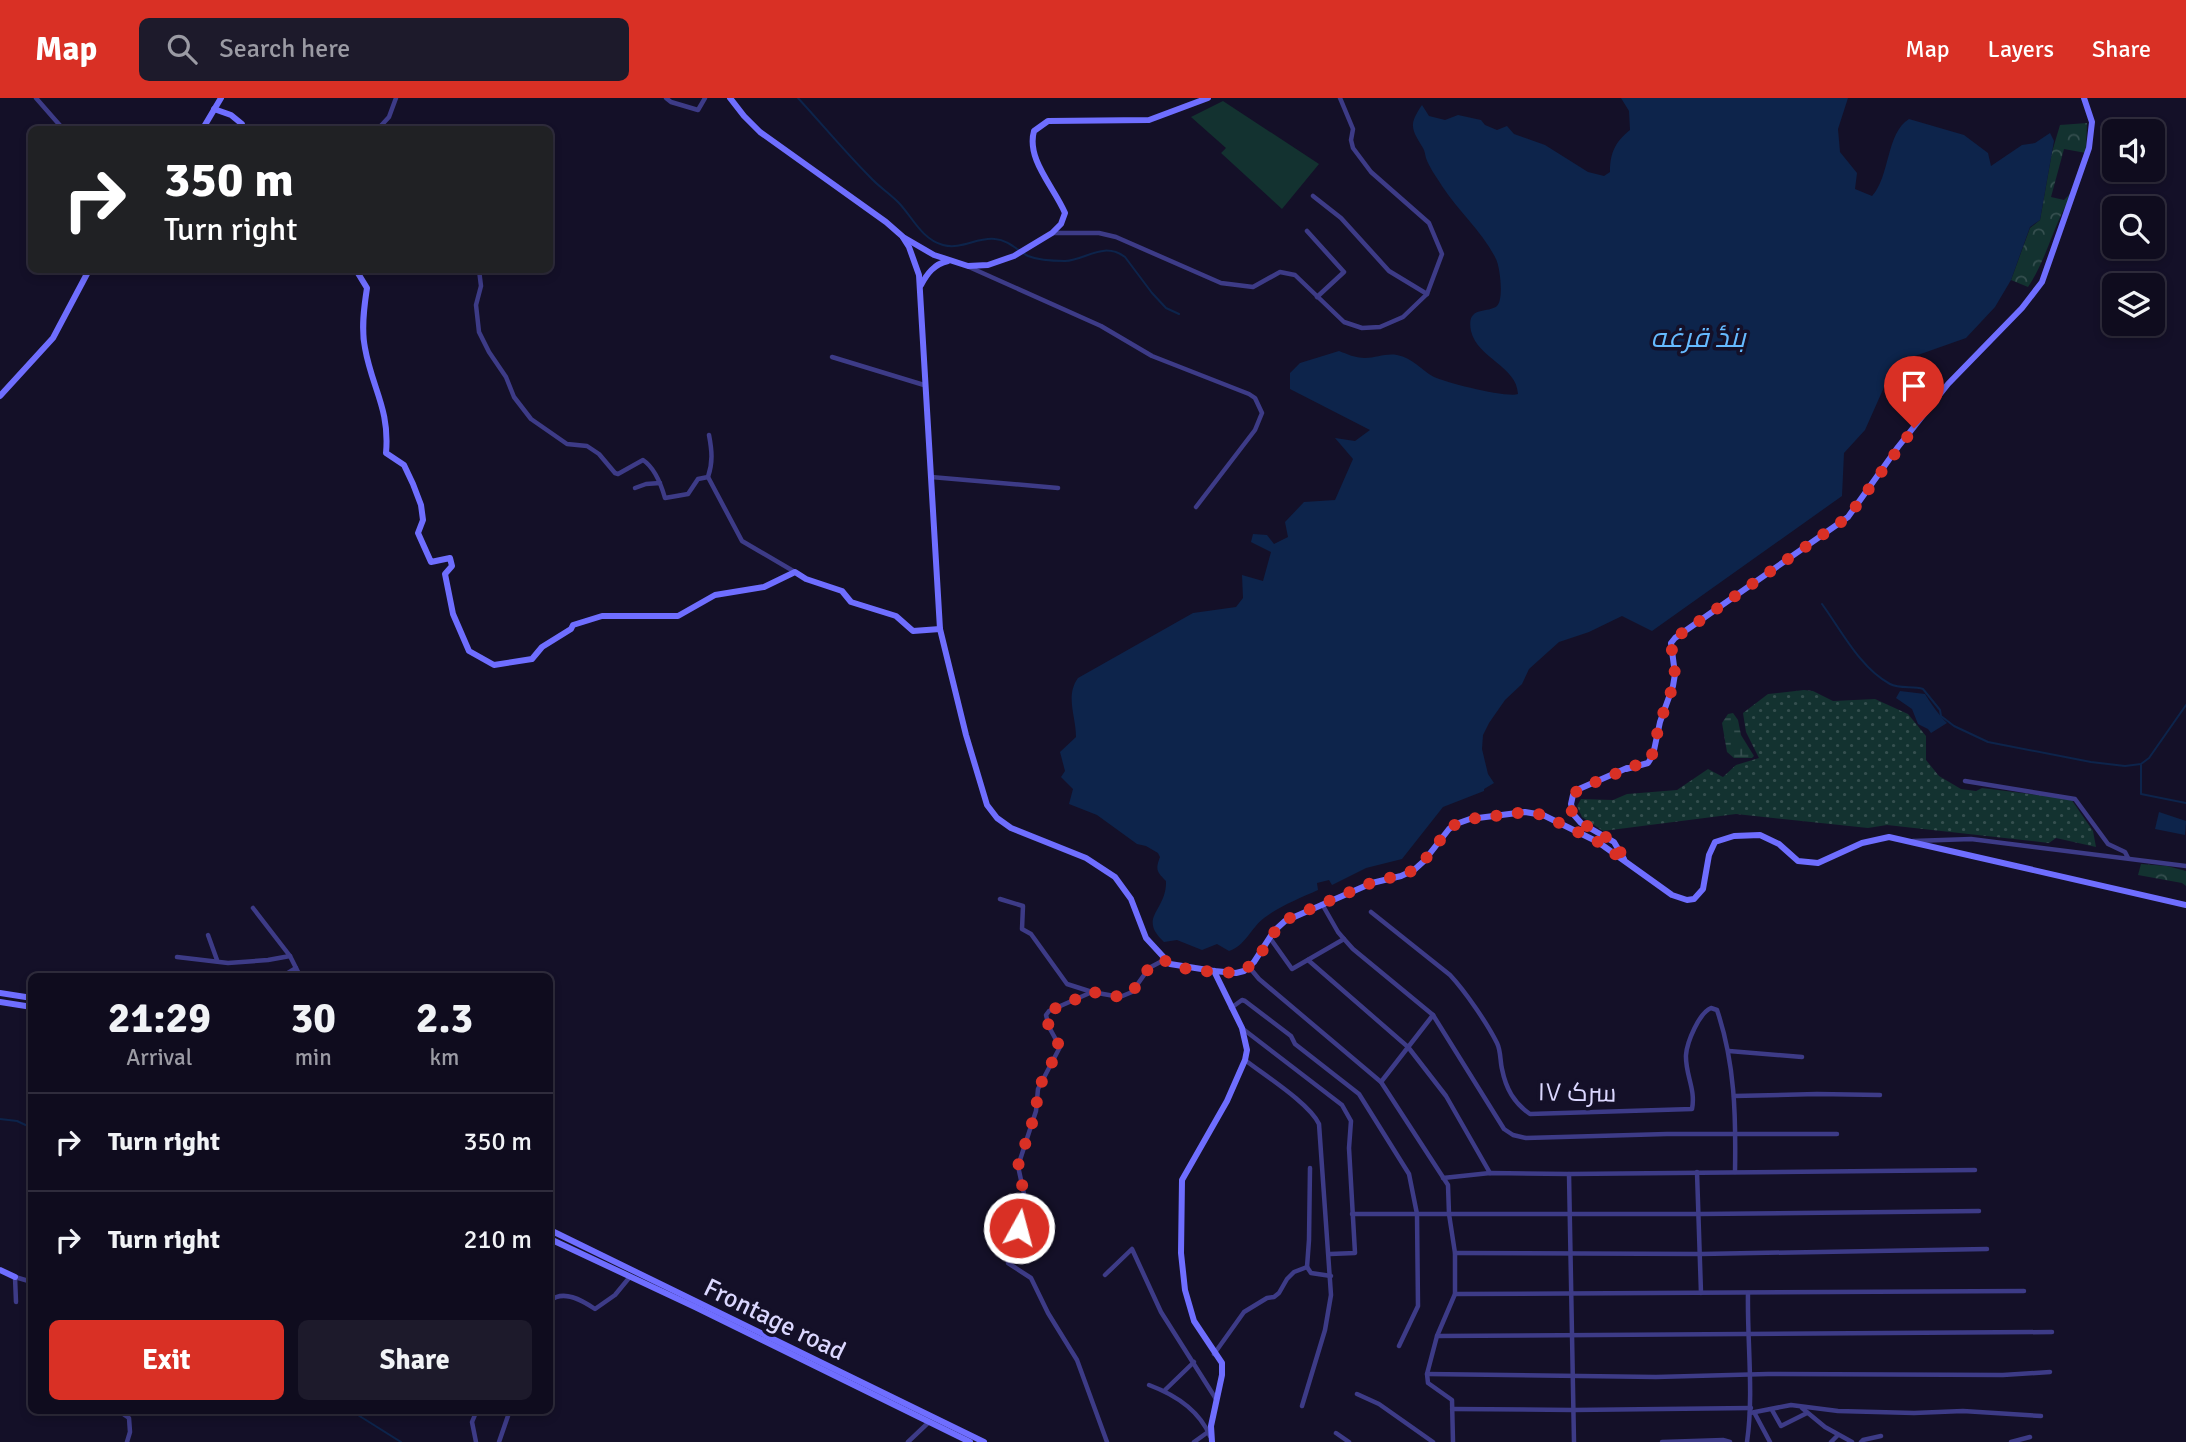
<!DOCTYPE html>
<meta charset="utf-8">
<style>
body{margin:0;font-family:Signika,Cairo,sans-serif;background:#1d1a2b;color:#f1f3f6;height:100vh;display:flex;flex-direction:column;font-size:26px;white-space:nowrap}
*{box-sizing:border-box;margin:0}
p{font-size:23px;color:#9b9ba4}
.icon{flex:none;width:38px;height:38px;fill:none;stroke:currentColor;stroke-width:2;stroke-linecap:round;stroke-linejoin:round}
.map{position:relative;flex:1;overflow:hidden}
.side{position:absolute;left:28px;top:875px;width:525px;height:441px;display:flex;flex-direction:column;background:#0f0c1e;border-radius:10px;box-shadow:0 4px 10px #0003,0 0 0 2px #2f2c3c}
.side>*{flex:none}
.guide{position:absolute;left:28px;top:28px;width:525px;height:147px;border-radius:10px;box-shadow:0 4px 10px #0003,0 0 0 2px #2f2c3c;background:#202124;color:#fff;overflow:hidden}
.fabs{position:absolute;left:2102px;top:21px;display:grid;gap:14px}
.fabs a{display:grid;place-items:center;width:63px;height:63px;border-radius:10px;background:#0f0c1e;box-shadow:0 4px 10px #0003,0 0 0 2px #2f2c3c;font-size:35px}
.pin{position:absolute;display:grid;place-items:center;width:60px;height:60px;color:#fff;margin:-72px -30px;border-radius:50% 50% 50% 0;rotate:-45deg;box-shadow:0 0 7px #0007}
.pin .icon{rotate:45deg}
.me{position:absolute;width:77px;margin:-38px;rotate:7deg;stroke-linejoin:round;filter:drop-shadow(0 0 5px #0008)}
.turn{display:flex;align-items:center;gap:24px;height:147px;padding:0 21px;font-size:32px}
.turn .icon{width:91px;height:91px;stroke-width:2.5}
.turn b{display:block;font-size:49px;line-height:60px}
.eta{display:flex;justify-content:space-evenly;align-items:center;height:119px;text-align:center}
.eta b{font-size:42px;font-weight:800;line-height:49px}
.action{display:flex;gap:14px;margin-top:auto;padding:14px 21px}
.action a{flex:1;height:80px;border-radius:10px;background:#d93025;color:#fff;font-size:28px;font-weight:800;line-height:80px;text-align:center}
.action a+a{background:#1d1a2b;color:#f1f3f6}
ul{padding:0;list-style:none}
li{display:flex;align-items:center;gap:21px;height:98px;padding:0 21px;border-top:2px solid #2f2c3c}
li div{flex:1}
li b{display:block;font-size:26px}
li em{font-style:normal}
header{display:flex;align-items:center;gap:42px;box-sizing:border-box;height:98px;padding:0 35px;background:#d93025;color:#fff}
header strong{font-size:33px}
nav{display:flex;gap:38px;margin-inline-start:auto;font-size:24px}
.search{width:490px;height:63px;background:#1d1a2b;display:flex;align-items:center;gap:18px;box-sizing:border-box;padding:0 24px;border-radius:10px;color:#9b9ba4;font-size:26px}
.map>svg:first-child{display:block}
.grass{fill:url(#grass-dots)}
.forest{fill:url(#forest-crowns)}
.wetland{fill:url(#wetland-marsh)}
.park{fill:#133230}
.water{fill:#0d244b}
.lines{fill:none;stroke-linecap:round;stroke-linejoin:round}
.stream{stroke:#0d244b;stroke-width:2}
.street{stroke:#3d3b87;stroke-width:4.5}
.secondary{stroke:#6f6eff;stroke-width:6}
.route{stroke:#d93025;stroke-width:12;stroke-dasharray:0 21.6}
.labels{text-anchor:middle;stroke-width:7;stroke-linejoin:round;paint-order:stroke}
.street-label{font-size:26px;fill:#dbd7ff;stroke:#141028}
.water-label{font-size:28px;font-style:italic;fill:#65baff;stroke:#141028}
</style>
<header>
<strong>Map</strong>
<div class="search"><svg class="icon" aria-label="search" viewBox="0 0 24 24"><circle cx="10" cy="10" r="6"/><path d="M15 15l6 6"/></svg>Search here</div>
<nav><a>Map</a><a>Layers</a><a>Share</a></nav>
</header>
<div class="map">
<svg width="2186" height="1344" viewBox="0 0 2186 1344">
<defs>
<pattern id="grass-dots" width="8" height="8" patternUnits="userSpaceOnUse" patternTransform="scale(1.75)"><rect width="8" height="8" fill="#133230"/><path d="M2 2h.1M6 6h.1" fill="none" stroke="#354f4f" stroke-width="1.8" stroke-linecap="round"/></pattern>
<pattern id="forest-crowns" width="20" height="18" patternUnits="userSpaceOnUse" patternTransform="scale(1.75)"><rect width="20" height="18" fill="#133230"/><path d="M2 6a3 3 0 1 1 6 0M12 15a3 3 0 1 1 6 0" fill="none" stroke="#354f4f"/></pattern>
<pattern id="wetland-marsh" width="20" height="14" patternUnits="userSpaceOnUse" patternTransform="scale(1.75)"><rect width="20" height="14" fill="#133230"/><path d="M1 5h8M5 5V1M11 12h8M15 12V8" fill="none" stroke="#354f4f"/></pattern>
</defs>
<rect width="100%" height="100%" fill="#141028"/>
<!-- grass -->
<path class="grass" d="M 1804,592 L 1813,593 L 1833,603 L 1875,601 L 1908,616 L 1926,638 L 1926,662 L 1939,678 L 1961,691 L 1976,693 L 1982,690 L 2071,701 L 2093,733 L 2096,749 L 2056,740 L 2049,745 L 1887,727 L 1868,730 L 1736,716 L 1603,733 L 1582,719 L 1577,708 L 1581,701 L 1613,702 L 1627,696 L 1677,692 L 1708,671 L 1723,679 L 1736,667 L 1759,660 L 1746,634 L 1743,615 L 1768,596 Z"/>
<!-- forest -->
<g class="forest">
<path d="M 2087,25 L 2086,55 L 2064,51 L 2051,99 L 2064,102 L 2078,88 C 2055,118 2049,158 2028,189 L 2011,182 L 2030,130 L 2040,122 L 2052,54 L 2060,27 Z"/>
<path d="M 2141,766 L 2167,768 L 2186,773 L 2186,788 L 2182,785 L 2138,777 Z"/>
</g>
<!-- wetland -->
<path class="wetland" d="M 1733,615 L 1738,622 L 1741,637 L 1754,658 L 1752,660 L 1734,660 L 1727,654 L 1722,625 L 1728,616 Z"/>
<!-- park -->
<path class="park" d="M 1223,3 L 1319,66 L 1282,111 L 1221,55 L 1226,50 L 1191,19 Z"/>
<!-- water -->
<g class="water">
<path d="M 1621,0 L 1848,0 L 1838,31 L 1840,54 L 1857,75 L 1855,91 L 1872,98 C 1890,79 1886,35 1909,21 L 1964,37 L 1988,55 L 1991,68 L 2022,47 L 2035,45 L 2050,35 L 2054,43 L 2040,122 L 2030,129 L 2011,182 L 1995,209 L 1966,240 L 1915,258 L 1898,271 L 1885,287 L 1865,332 L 1844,355 L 1842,398 L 1652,533 L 1622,518 L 1589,534 L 1559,544 L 1529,571 L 1522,586 L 1505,602 L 1489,625 L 1483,637 L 1482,651 L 1488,676 L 1494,685 L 1484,691 L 1484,693 L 1443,709 L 1402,761 L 1366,770 L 1332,787 L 1329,782 L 1317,785 L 1318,792 C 1300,800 1280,808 1264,820 C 1251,830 1245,848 1229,853 L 1217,846 L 1202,852 L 1177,842 L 1164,844 C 1137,819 1167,813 1166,783 C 1157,774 1155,772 1160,759 L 1158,755 L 1146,748 L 1137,746 L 1097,717 L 1069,706 L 1073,691 L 1061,679 L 1065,673 L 1060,654 L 1076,639 C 1076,618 1065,598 1078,580 L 1193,515 L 1236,509 L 1243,500 L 1242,477 L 1263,483 L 1271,454 L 1251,444 L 1253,436 L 1267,437 L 1274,446 L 1288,439 L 1285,424 L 1304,404 L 1335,402 L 1353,361 L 1335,340 L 1355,343 L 1370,332 L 1290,291 L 1290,275 L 1300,265 L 1339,253 C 1347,256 1355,260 1365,260 C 1376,260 1386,255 1397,257 C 1413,260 1421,272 1434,279 C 1447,285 1507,300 1518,296 C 1517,268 1477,260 1471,233 C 1466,207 1487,216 1497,208 C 1504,201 1500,169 1496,161 C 1483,134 1458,113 1442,88 C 1437,80 1429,69 1426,60 C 1425,57 1425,53 1423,50 C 1419,43 1412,34 1413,26 C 1413,21 1419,11 1422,7 L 1429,18 L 1445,22 L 1458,17 L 1481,22 L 1485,27 L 1497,32 L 1507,28 L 1514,36 L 1545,47 L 1588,74 L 1604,78 L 1610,74 C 1610,55 1615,44 1630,32 L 1629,13 Z"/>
<path d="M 1900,593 L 1925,596 C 1931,606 1940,618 1947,625 L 1931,635 L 1928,631 L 1918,626 L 1912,611 L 1896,600 Z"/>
<path d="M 2159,714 L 2186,723 L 2185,737 L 2155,731 Z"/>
</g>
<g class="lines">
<!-- stream -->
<g class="stream">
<path d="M 798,0 C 822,26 845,54 870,79 C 878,88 889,95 898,104 C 912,118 921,141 943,147 C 961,152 977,139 995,141 C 1008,142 1017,152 1028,158 C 1038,162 1054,163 1065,163 C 1086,162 1103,143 1125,159 L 1152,195 L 1166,210 L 1179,216"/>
<path d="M 1822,506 C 1841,532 1860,570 1890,586 C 1899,591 1913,588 1923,591 L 1940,612 L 1941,618 L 1954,628 L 1988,644 L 2091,664 L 2125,668 L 2141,666 L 2149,660 L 2186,607"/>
<path d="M 2141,667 L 2141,696 L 2186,705"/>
<path d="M 0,1021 L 17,1023 L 32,1030"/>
<path d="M 350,1312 L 401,1344"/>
</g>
<!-- street -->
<g class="street">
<path d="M 36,0 L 64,32"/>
<path d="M 666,0 L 671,4 L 698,12 L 705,0"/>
<path d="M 377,32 L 389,19 L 396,0"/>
<path d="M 1313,98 L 1341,120 L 1389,173 L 1427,196"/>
<path d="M 1307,133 L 1344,174 L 1317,199"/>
<path d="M 1053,135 L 1099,135 L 1116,139 L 1221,185 L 1253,189 L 1280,174 L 1295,177 L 1344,224 L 1362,230 L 1380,229 L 1403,219 L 1427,196 L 1442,156 L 1429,125 L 1371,74 L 1353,50 L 1351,42 L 1353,31 L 1340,0"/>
<path d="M 969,169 L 1101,228 L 1152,258 L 1249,296 L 1255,300 L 1262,315 L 1255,332 L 1196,409"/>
<path d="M 479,172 L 481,188 L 476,207 L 479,234 L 489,254 L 506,279 L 514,299 L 531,321 L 567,346 L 587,348 L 599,356 L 615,375 L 618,376 L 643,362 C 655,370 661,386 665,400 L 688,396 L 698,381 L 708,379"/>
<path d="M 832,259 L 924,287"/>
<path d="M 709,337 C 712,353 713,364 708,379 L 742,443 L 795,474"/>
<path d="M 931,379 L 1058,390"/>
<path d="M 635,390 L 646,386 L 660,385"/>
<path d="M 1965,683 L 2075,701 L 2108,746 L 2125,754 L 2128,760"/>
<path d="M 1913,743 L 1971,741 L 2186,768"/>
<path d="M 1000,801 L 1023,808 L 1022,831 L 1031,836 L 1067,886 L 1092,894 L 1120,899 L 1132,894 L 1149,870 L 1164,862"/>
<path d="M 253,810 L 290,858 L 300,878"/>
<path d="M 1371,814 L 1450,877 C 1465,893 1487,925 1497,945 C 1501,953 1500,963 1502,971 C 1506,991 1514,1005 1530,1016 L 1692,1011 C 1696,991 1685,976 1686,957 C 1687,944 1699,915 1711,910 L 1717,912 C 1735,965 1736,1018 1735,1074"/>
<path d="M 208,837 L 217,862"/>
<path d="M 1270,840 L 1292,871 L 1344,841 L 1338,834 L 1322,806"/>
<path d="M 1344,841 L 1353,851 L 1433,917 L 1504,1031 L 1513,1037 L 1526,1040 L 1667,1036 L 1837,1036"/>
<path d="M 177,859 L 228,865 L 268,862 L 290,858"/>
<path d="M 1308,862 L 1408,949 L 1446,998 L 1490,1075"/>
<path d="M 1249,869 L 1259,881 L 1381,984 L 1448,1087 L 1449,1116 L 1455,1155 L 1455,1196 L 1437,1238 L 1427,1276 L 1428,1285 L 1452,1302 L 1453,1344"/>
<path d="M 283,878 L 296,870"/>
<path d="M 1092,894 L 1049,913 L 1046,917 L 1049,929 L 1060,949 L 1038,991 L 1036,1013 L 1018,1068 L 1024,1096 L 1019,1130 L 1012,1133 L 1007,1151 L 1008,1165 L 1031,1180 L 1048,1215 L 1077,1262 L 1107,1344"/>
<path d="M 1231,910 L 1242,902 L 1245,903 L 1291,938 L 1295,946 L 1359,996 L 1409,1076 L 1417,1116 L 1418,1208 L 1399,1248"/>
<path d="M 1243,931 L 1342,1007 L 1351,1023 L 1349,1050 L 1355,1155 L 1330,1156"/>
<path d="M 1729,953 L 1802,959"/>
<path d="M 1245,962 C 1264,977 1309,1005 1319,1026 L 1331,1197 L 1325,1232 L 1302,1308"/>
<path d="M 1381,984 L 1433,917"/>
<path d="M 1734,998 L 1817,996 L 1880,997"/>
<path d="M 1697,1074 L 1701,1195"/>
<path d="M 1569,1076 L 1975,1072"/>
<path d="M 1443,1080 L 1490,1075 L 1569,1076 L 1574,1344"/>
<path d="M 1352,1116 L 1700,1116 L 1979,1113"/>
<path d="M 1455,1155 L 1701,1156 L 1987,1151"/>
<path d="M 1307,1169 L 1309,1142 L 1310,1070"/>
<path d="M 1307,1169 L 1311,1175 L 1331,1178"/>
<path d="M 1105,1177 L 1132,1151 L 1161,1214 L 1216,1301"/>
<path d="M 1455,1196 L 2024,1193"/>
<path d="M 550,1203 C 563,1191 582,1202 595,1211 L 615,1197 L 629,1180"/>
<path d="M 16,1204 L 15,1179 L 32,1184"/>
<path d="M 1437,1238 L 2052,1234"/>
<path d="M 1214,1256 L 1244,1214 L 1267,1200 L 1274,1199 L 1279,1195 L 1287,1181 L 1294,1174 L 1307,1169"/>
<path d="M 1427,1276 L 1656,1279 L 1768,1276 L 2003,1277 L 2050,1274"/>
<path d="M 1149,1287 C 1176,1297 1199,1312 1210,1338"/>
<path d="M 1165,1292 L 1194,1264"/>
<path d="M 1357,1296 L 1379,1306 L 1433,1344"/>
<path d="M 1802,1310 L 1825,1329 L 1852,1344"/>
<path d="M 1452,1311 L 1573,1312 L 1751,1310"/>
<path d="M 117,1312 L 129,1320 L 130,1334 L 127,1344"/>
<path d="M 1772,1312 L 1781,1328 L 1807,1315"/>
<path d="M 1750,1315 L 1791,1307 L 1838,1313 L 1914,1315 L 1963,1313 L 2041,1318"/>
<path d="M 1755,1316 L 1770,1344"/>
<path d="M 1336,1335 L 1349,1344"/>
<path d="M 476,1344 L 472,1324 L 477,1312"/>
<path d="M 499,1344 L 510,1312"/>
<path d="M 908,1344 L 929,1324"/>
<path d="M 1194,1344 L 1208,1334"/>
<path d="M 1662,1344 L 1723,1342 L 1730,1344"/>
<path d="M 1747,1344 C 1754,1295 1747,1244 1748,1195"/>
<path d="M 1831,1344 L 1838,1337"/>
<path d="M 1861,1344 L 1863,1342 L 1881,1338"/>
<path d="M 2011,1344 L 2030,1339"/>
</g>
<!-- secondary -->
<g class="secondary">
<path d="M 730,0 L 744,18 L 760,34 L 886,124 L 902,138 L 909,149 L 919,177 L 940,531 L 966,637 L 987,707 L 997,720 L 1011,730 L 1086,760 L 1115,779 L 1131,801 L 1146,840 L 1170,866 L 1214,873 L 1236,875 L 1244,873 L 1254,864 L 1274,833 L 1285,823 L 1372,785 L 1401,778 L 1414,772 L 1424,763 L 1449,731 L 1456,726 L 1470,721 L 1525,714 L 1543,717 L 1598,744 L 1672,797 L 1687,802 L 1694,801 L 1703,791 L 1709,757 L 1715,744 L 1734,738 L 1760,737 L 1779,746 L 1798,763 L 1818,765 L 1862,745 L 1889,739 L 2186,807"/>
<path d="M 214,11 L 231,17 L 242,26 L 242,32"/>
<path d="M 202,32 L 221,0"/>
<path d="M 903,139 L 934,157 L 968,168 L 988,167 L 1014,158 L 1052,135 L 1061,126 L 1065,115 C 1054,89 1026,61 1034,33 L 1048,23 L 1149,22 L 1208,0"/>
<path d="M 356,172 L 367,190 C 364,209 361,231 365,250 C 372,290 390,311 386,355 L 404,367 L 413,386 L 421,407 L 423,422 L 418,435 L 431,464 L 450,460 L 452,468 L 445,476 L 453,516 L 469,553 L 494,567 L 532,561 L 542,549 L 571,531 L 573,527 L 602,518 L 678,518 L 715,497 L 764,489 L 795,474 L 806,481 L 842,493 L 851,504 L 896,518 L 913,533 L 940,531"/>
<path d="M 921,187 C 927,176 934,166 948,163"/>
<path d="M 0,298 L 53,240 L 89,172"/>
<path d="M 1626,671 L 1648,665 L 1653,657 L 1660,624 L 1673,588 L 1675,576 L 1671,545 L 1675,540 L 1848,419 L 1898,349 L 1948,286 L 2022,210 L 2042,184 L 2089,50 L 2092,24 L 2084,0"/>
<path d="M 1624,761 L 1614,744 L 1581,725 L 1574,717 L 1571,706 L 1573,697 L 1579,691 L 1627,670"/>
<path d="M 0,895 L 32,900"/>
<path d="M 0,904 L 32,909"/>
<path d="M 550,1132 L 984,1344"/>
<path d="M 550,1141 L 695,1209 L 970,1344"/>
<path d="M 0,1172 L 15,1179"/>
<path d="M 1212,1344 L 1211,1328 L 1222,1277 L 1222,1265 L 1194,1223 L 1185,1192 L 1181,1155 L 1182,1082 L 1227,1003 L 1245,962 L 1247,952 L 1242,930 L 1214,873"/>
</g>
</g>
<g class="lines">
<!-- route -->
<path class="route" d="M 1019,1130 L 1024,1096 L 1018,1068 L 1036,1013 L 1038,991 L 1060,949 L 1049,929 L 1046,917 L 1049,913 L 1092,894 L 1121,899 L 1132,894 L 1149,870 L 1164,862 C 1183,875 1213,873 1236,875 C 1260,869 1267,838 1285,822 L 1371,785 L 1408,775 L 1420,768 L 1449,731 L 1456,726 L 1470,721 L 1525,714 L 1543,717 L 1598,744 L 1625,763 C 1621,756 1618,748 1612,743 C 1597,732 1551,716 1579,691 L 1651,661 L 1660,624 L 1673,588 L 1675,576 L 1671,545 L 1675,540 L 1848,419 L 1914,330"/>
</g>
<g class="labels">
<!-- street labels -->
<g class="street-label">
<text transform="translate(1577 994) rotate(1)" y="9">سرک ۱۷</text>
<text transform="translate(775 1221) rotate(26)" y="9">Frontage road</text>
</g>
<!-- water labels -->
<g class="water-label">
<text x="1698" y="249">بندٔ قرغه</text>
</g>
</g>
</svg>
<div class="fabs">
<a><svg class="icon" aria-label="sound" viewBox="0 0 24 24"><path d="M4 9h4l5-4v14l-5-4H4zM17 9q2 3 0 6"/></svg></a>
<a><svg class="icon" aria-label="search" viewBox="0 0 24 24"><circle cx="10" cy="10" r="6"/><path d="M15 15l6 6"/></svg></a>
<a><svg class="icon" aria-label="layers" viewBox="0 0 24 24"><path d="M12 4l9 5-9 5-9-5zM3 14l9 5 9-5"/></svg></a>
</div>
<div class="pin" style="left:1914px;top:330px;background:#d93025"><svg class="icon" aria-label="arrive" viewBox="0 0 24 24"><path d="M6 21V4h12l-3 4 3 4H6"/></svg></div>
<svg class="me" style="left:1019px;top:1130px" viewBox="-20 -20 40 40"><circle r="17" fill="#d93025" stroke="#fff" stroke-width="3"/><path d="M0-11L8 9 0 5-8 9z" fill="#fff"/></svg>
<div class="guide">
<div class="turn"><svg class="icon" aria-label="right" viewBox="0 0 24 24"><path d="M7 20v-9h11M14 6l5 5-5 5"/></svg><div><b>350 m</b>Turn right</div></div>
</div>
<section class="side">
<div class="eta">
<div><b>21:29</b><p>Arrival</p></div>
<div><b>30</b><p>min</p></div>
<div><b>2.3</b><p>km</p></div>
</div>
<ul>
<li><svg class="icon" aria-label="right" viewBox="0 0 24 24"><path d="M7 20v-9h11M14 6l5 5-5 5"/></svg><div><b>Turn right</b></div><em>350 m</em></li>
<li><svg class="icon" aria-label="right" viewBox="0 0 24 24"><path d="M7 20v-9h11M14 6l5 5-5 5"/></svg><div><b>Turn right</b></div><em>210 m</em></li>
</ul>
<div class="action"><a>Exit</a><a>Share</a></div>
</section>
</div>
